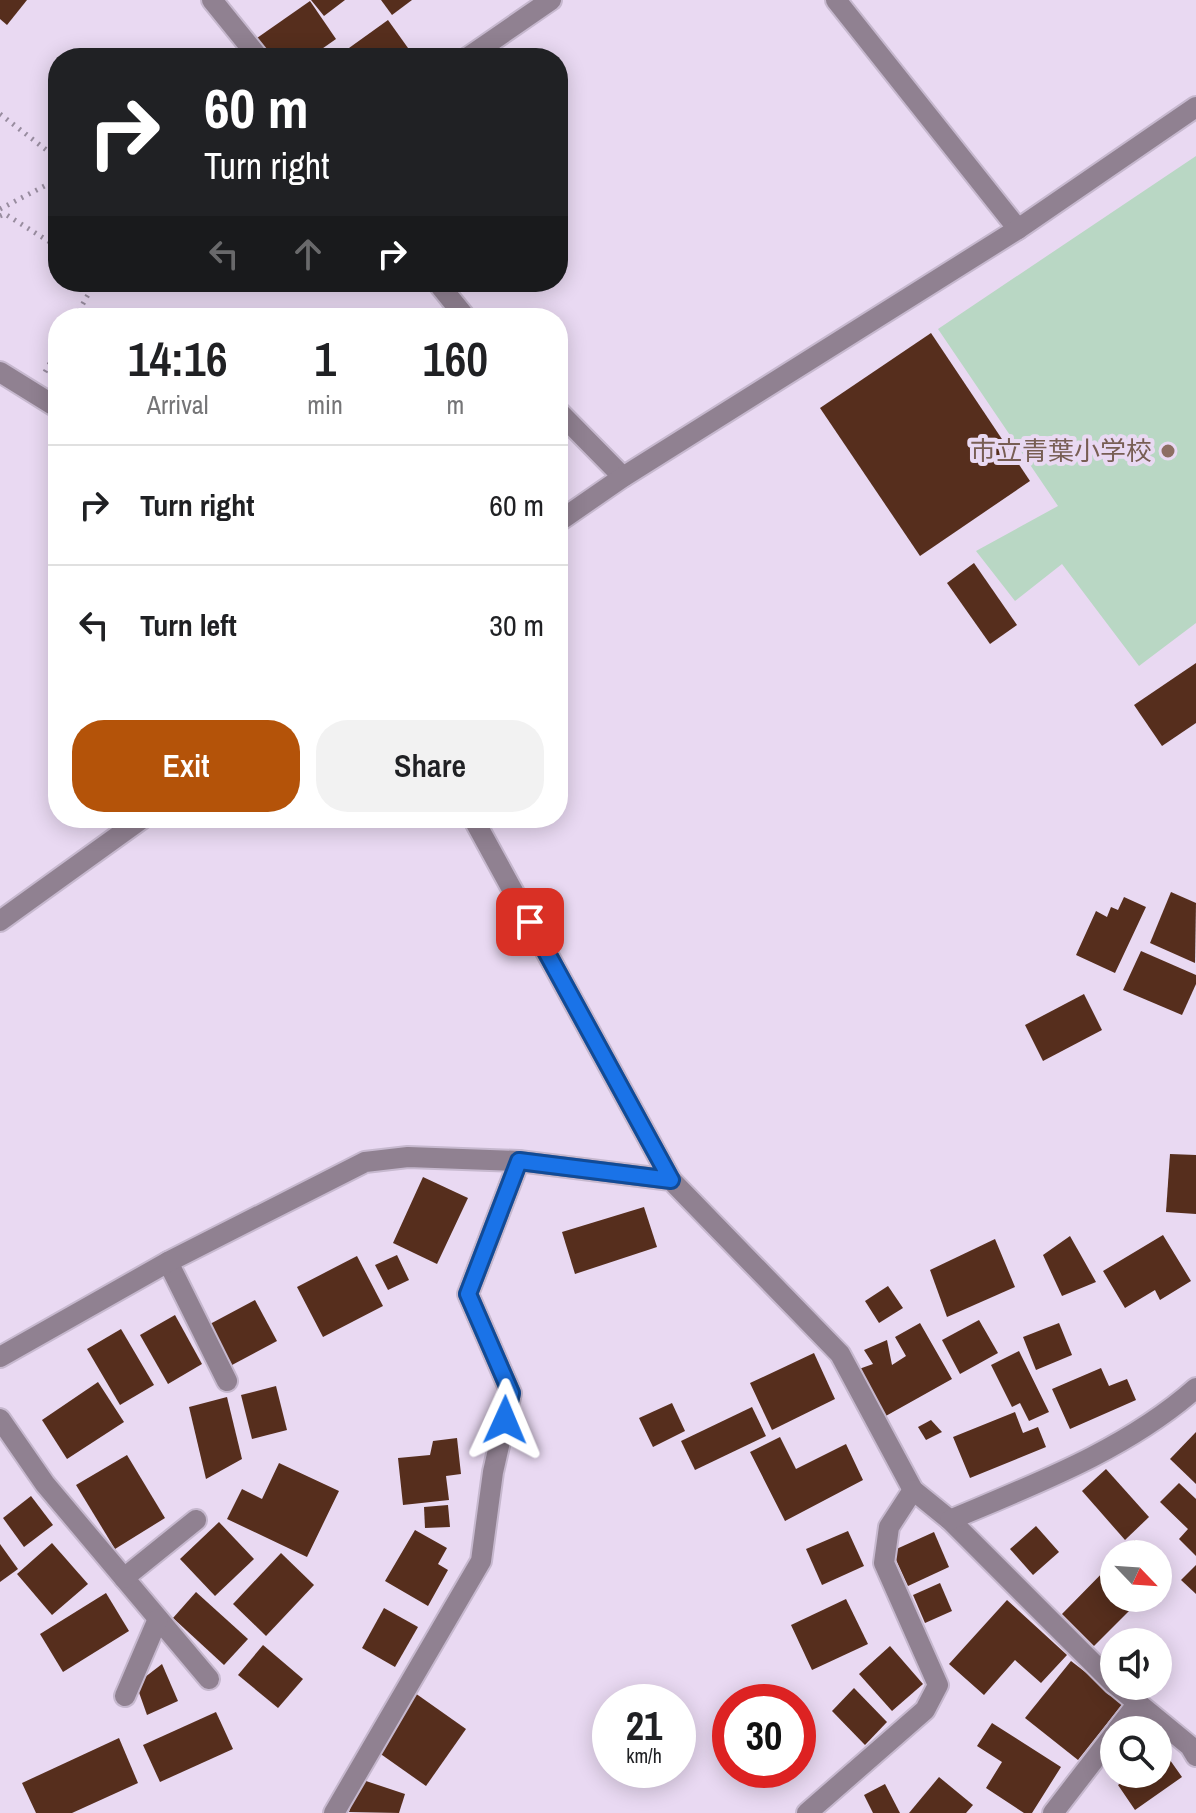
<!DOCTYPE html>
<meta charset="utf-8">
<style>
body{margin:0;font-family:"Archivo Narrow","Noto Sans JP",sans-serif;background:#f2f2f2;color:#202124;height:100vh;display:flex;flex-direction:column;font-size:30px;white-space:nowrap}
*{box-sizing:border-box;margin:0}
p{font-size:26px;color:#757577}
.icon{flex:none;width:44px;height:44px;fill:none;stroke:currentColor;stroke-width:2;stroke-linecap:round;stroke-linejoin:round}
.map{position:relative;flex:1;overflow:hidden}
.sheet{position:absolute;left:48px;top:308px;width:520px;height:520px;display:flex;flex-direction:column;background:#fff;border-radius:32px;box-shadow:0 4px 20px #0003}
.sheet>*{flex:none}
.guide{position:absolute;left:48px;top:48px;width:520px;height:244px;border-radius:32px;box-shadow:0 4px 20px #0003;background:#202124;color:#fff;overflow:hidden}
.needle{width:52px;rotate:115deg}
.buttons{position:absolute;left:1100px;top:1540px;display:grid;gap:16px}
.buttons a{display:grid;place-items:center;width:72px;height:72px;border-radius:50%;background:#fff;box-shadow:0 4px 20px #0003;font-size:40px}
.speed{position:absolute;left:592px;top:1684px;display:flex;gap:16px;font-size:40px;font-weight:700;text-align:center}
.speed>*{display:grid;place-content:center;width:104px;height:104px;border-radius:50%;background:#fff;box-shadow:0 4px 20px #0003;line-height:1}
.speed small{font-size:20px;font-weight:400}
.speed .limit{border:12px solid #d22;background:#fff;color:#111}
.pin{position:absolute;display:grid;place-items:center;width:68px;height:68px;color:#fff;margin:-34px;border-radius:16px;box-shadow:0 4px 12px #0006}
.me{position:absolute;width:88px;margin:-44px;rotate:1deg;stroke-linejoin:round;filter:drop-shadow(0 0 6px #0008)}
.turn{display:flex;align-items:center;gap:28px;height:168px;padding:0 24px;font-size:36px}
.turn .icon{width:104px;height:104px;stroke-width:2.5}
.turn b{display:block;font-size:56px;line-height:68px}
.lanes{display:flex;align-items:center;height:76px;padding:0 24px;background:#0003;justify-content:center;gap:40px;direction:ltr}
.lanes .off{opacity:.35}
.eta{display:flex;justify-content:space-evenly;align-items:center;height:136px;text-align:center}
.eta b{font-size:48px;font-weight:600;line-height:56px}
.cta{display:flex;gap:16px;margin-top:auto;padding:16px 24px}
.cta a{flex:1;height:92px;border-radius:32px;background:#b45309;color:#fff;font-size:32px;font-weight:600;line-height:92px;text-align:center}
.cta a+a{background:#f2f2f2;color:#202124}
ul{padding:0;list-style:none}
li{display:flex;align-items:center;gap:24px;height:120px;padding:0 24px;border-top:2px solid #e0e0e0}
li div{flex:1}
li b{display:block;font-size:30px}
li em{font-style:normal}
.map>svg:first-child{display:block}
.park{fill:#b9d7c4}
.building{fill:#562e1d}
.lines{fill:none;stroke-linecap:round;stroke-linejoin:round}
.minor-casing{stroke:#c6b8ce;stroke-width:24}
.tertiary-casing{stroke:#c6b8ce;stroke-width:24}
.path{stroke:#988c9f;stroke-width:5;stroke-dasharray:2 6;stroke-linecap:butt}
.minor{stroke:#908191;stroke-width:20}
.tertiary{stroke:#908191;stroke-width:20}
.route-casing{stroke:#114b97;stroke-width:20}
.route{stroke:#1a73e8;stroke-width:14}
.education-dot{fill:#8d6e63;stroke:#e9d9f2;stroke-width:3}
.labels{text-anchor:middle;stroke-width:8;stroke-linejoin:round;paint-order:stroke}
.education-label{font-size:26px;fill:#785e54;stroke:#e9d9f2;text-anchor:end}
</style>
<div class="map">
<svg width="1196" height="1813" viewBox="0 0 1196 1813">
<rect width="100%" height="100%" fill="#e9d9f2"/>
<!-- park -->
<path class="park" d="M 1196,156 L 1196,623 L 1139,666 L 1062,564 L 1015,601 L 976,551 L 1058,506 L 938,329 Z"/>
<!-- building -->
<g class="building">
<path d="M 0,0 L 27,0 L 7,25 L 0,19 Z"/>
<path d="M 311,0 L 345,0 L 324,16 Z"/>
<path d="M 381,0 L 412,0 L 392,15 Z"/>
<path d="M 310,1 L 336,39 L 309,58 L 272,58 L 257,38 Z"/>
<path d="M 388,20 L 408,48 L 394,58 L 357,58 L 349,48 Z"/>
<path d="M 931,333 L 1030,481 L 920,556 L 820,408 Z"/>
<path d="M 974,563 L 1017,625 L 990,644 L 947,583 Z"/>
<path d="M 1196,663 L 1196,723 L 1162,746 L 1134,705 Z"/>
<path d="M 1171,892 L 1196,903 L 1195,963 L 1150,943 Z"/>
<path d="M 1124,897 L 1146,907 L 1115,973 L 1076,955 L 1096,911 L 1107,917 L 1111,907 L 1118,910 Z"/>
<path d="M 1141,951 L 1196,975 L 1196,984 L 1182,1015 L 1123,990 Z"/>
<path d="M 1084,994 L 1102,1030 L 1043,1061 L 1025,1025 Z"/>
<path d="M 1170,1154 L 1196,1155 L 1196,1214 L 1166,1212 Z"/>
<path d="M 423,1177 L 468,1198 L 437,1264 L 393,1243 Z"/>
<path d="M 644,1207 L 657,1247 L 575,1274 L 562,1232 Z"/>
<path d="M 1163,1235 L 1191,1281 L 1160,1300 L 1155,1290 L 1125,1308 L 1103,1271 Z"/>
<path d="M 1070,1236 L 1096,1282 L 1062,1296 L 1043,1255 Z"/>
<path d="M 995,1239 L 1015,1287 L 947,1317 L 930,1270 Z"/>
<path d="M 397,1255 L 409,1280 L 388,1290 L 375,1265 Z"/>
<path d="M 357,1256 L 383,1306 L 323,1337 L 297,1287 Z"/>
<path d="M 888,1286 L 903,1308 L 879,1323 L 865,1301 Z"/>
<path d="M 255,1300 L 277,1341 L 232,1365 L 210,1324 Z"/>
<path d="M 175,1315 L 202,1364 L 168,1384 L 140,1335 Z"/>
<path d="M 979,1320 L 998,1353 L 960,1374 L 942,1340 Z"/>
<path d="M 920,1323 L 952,1379 L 884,1417 L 859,1369 L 873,1364 L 864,1350 L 887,1340 L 892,1365 L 906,1356 L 895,1337 Z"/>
<path d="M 1059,1323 L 1072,1355 L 1036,1370 L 1023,1337 Z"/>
<path d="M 121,1329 L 154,1385 L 120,1405 L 87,1349 Z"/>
<path d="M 1019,1351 L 1049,1412 L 1029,1421 L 1020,1403 L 1012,1407 L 991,1365 Z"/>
<path d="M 814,1353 L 835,1399 L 772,1430 L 750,1383 Z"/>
<path d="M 1101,1368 L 1109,1386 L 1127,1379 L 1136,1400 L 1070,1429 L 1052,1389 Z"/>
<path d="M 98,1382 L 124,1422 L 67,1459 L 42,1420 Z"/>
<path d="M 276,1386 L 287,1430 L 252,1439 L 241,1395 Z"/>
<path d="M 227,1397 L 242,1459 L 206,1479 L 189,1407 Z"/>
<path d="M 672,1403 L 685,1431 L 653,1447 L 639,1418 Z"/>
<path d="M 752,1407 L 766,1436 L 695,1470 L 681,1441 Z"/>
<path d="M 1015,1412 L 1023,1433 L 1038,1427 L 1046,1447 L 970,1478 L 953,1437 Z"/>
<path d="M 931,1420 L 942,1432 L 926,1440 L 918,1427 Z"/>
<path d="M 1196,1432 L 1196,1484 L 1170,1459 Z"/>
<path d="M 780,1437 L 796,1469 L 846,1444 L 863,1480 L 785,1521 L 750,1452 Z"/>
<path d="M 457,1438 L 461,1474 L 446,1476 L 449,1500 L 403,1505 L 398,1458 L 430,1455 L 433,1441 Z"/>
<path d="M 127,1455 L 165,1518 L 115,1549 L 76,1485 Z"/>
<path d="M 279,1463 L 339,1491 L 307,1557 L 227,1519 L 242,1489 L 262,1499 Z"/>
<path d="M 1106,1469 L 1149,1517 L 1125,1540 L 1082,1491 Z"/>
<path d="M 1179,1483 L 1196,1499 L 1196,1556 L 1179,1539 L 1188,1529 L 1160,1502 Z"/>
<path d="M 31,1496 L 53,1525 L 24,1547 L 3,1518 Z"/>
<path d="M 448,1505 L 450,1527 L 425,1528 L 424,1507 Z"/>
<path d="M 219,1522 L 254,1559 L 215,1596 L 180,1559 Z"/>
<path d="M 1036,1526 L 1059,1552 L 1033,1575 L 1010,1549 Z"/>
<path d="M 415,1530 L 447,1548 L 438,1564 L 448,1570 L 428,1606 L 385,1581 Z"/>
<path d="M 848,1531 L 864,1566 L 822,1585 L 806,1549 Z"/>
<path d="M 934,1532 L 949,1567 L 908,1586 L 892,1551 Z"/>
<path d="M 1135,1540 L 1150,1554 L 1121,1554 Z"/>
<path d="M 52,1543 L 88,1584 L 52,1615 L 17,1574 Z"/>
<path d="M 0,1544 L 18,1569 L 0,1582 Z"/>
<path d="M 281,1553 L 314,1585 L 266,1636 L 233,1604 Z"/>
<path d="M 1114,1561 L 1114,1598 L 1142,1598 L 1094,1646 L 1062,1614 Z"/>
<path d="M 1196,1565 L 1196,1594 L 1181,1580 Z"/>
<path d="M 940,1583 L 952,1611 L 925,1623 L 913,1595 Z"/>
<path d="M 196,1592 L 248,1639 L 224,1665 L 173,1618 Z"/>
<path d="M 106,1593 L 129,1631 L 63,1672 L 40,1634 Z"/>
<path d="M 846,1599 L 868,1644 L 812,1670 L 791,1625 Z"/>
<path d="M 1007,1600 L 1067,1655 L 1041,1683 L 1015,1660 L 984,1695 L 949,1664 Z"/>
<path d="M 384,1608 L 418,1627 L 395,1667 L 362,1648 Z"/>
<path d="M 263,1645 L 303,1679 L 278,1708 L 238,1675 Z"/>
<path d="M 890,1646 L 923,1684 L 892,1711 L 859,1674 Z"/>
<path d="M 1071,1661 L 1124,1702 L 1078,1760 L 1025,1718 Z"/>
<path d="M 162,1664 L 178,1701 L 147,1715 L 136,1684 Z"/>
<path d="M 854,1688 L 887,1722 L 865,1745 L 832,1711 Z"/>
<path d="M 415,1693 L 466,1729 L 426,1786 L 375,1750 Z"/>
<path d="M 216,1712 L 233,1749 L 160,1782 L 143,1745 Z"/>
<path d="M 992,1723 L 1061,1767 L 1032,1813 L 1024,1813 L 986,1788 L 1002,1762 L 977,1746 Z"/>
<path d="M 119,1738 L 138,1783 L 72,1813 L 36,1813 L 22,1783 Z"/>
<path d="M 1165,1753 L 1182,1777 L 1135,1810 L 1118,1785 L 1134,1774 L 1158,1774 L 1158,1757 Z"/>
<path d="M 939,1777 L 973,1805 L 966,1813 L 909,1813 Z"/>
<path d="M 360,1779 L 405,1794 L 399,1813 L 349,1812 Z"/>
<path d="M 885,1784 L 900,1813 L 873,1813 L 864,1795 Z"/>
</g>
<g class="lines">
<defs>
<g id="minor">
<path d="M 212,0 L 259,58"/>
<path d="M 836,0 L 1018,229"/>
<path d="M 467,58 L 551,0"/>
<path d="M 437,282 L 466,318"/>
<path d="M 558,411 L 623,477"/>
<path d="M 168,1262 L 227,1381"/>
<path d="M 0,1357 L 168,1262 L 365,1162 L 408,1157 L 519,1161 L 671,1180 L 840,1354 L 913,1490 L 950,1520 L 1114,1684"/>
<path d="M 0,1419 L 45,1484 L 209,1679"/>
<path d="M 950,1520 C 1035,1484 1126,1450 1196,1388"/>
<path d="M 124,1578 L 196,1520"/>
<path d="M 1117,1686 L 1190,1746 L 1196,1756"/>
<path d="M 125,1696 L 158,1619"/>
<path d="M 1117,1730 L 1138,1703"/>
<path d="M 334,1813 L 481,1561 L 493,1472 L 511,1393 L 468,1294 L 519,1161"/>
<path d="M 807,1813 L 925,1710 L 938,1685 L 884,1563 L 889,1527 L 913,1490"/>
<path d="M 1053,1813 L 1114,1734"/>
</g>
<g id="tertiary">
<path d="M 0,372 L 58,408"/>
<path d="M 558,522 L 623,477 L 1018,229 L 1196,107"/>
<path d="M 473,818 L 671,1180"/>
<path d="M 0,921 L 143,818"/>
</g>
</defs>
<!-- minor casing -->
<use href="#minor" class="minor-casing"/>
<!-- tertiary casing -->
<use href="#tertiary" class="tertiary-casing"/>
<!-- path -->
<g class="path">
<path d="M 0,114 L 58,159"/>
<path d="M 0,209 L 58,179"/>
<path d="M 0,216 L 5,214 L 58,247"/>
<path d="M 75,318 L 95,282"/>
<path d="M 45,372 L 58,349"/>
</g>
<!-- minor -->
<use href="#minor" class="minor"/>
<!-- tertiary -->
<use href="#tertiary" class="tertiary"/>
</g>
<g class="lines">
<defs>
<path id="route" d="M 505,1420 L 511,1393 L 468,1294 L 519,1161 L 671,1180 L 530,922"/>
</defs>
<!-- route casing -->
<use href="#route" class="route-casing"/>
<!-- route -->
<use href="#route" class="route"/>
</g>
<!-- markers -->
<circle class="education-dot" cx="1168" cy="451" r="8"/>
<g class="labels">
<!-- education labels -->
<g class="education-label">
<text x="1152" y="460">市立青葉小学校</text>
</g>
</g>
</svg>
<div class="buttons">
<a><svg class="needle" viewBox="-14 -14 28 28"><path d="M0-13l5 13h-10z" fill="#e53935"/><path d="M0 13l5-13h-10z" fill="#757577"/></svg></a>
<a><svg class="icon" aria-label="sound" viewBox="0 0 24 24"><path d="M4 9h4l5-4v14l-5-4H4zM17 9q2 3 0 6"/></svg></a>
<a><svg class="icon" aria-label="search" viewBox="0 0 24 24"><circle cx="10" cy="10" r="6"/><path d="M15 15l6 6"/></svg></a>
</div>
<div class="speed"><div>21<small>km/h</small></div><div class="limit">30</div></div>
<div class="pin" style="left:530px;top:922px;background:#d93025"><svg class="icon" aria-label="arrive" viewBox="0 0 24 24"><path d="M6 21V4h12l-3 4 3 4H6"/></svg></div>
<svg class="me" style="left:505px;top:1420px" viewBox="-20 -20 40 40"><path d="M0-17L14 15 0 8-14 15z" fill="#1a73e8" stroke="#fff" stroke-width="4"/></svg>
<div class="guide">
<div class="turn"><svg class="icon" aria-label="right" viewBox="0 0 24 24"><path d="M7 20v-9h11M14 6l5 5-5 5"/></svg><div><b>60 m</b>Turn right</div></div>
<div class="lanes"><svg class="icon off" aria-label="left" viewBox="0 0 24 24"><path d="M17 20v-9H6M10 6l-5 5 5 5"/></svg><svg class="icon off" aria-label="ahead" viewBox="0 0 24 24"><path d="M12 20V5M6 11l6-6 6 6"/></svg><svg class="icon" aria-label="right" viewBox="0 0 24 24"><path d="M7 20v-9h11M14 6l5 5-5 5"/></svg></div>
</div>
<section class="sheet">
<div class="eta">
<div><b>14:16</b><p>Arrival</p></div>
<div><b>1</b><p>min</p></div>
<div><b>160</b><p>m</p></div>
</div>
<ul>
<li><svg class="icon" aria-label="right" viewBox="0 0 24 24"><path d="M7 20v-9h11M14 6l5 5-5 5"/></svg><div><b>Turn right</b></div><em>60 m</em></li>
<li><svg class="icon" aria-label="left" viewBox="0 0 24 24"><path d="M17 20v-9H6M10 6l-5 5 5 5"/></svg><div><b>Turn left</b></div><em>30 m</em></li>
</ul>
<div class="cta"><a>Exit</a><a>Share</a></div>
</section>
</div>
